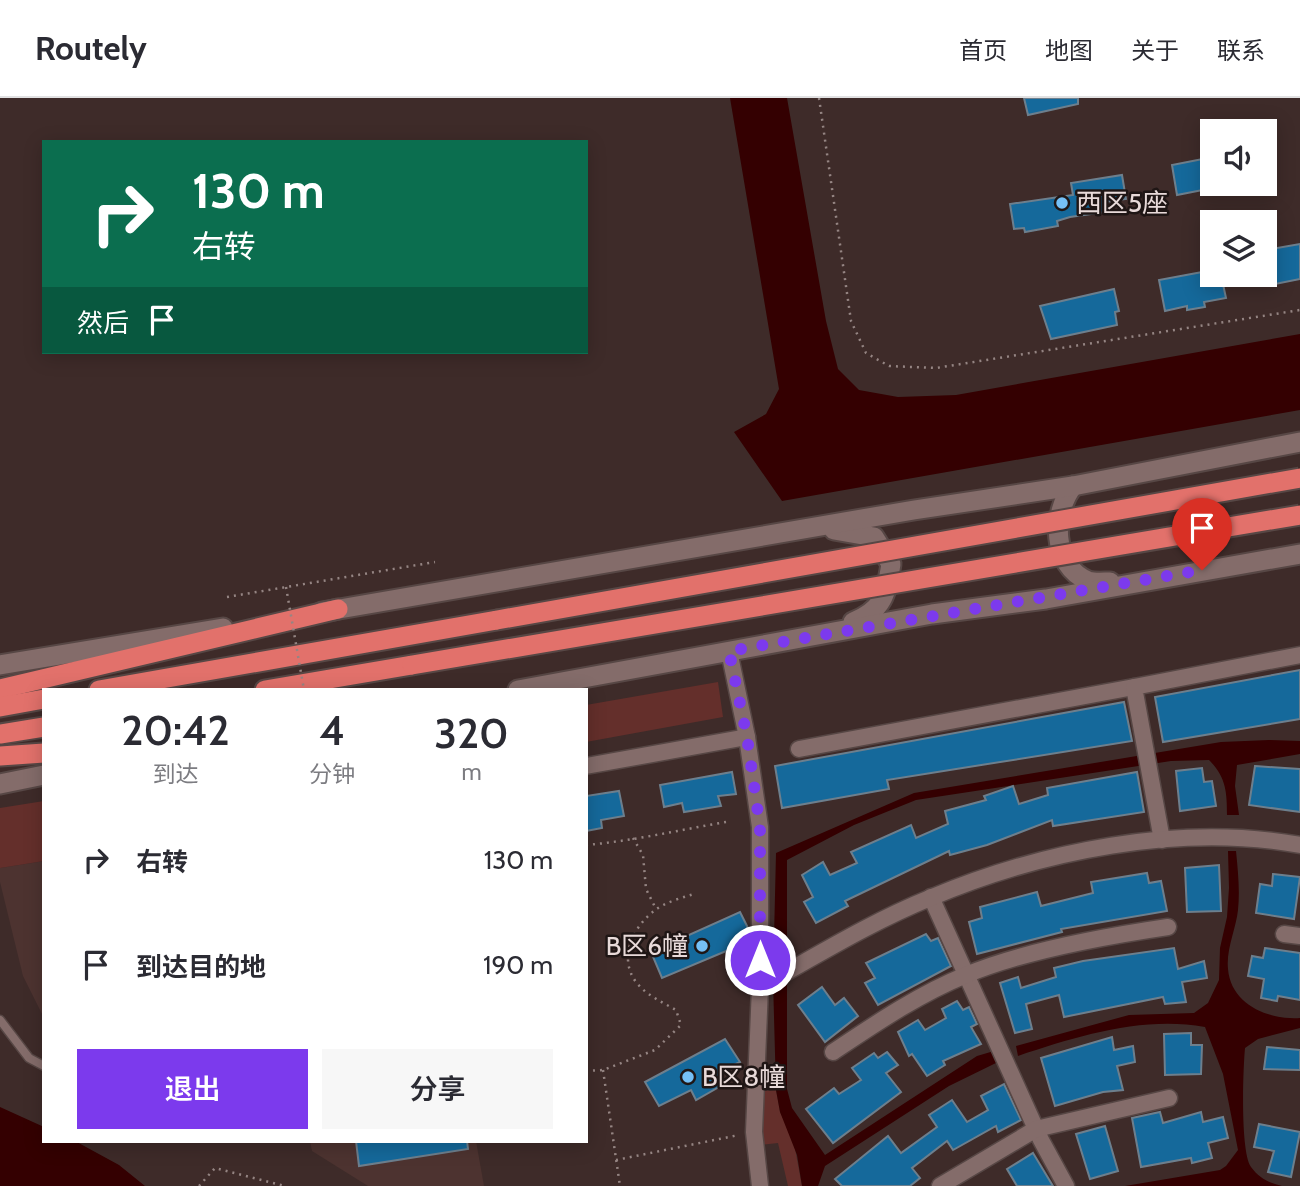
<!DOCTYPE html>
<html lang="zh">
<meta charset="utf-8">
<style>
body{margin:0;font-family:Cabin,"Noto Sans SC",sans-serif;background:#f7f7f7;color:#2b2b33;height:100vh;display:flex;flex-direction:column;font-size:26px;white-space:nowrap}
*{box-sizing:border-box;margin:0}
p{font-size:23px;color:#7c7c81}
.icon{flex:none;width:38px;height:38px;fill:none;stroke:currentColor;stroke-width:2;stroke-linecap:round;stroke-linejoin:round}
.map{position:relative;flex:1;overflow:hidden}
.side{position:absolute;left:42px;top:590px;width:546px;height:455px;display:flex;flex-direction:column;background:#fff;border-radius:0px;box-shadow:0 4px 18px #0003}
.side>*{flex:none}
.top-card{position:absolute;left:42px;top:42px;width:546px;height:214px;border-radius:0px;box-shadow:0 4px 18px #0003;background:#0b6e4f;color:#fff;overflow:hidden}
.controls{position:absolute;left:1200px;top:21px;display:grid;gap:14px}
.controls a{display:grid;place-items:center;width:77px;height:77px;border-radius:0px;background:#fff;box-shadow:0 4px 18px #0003;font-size:35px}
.pin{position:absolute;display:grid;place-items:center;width:60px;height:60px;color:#fff;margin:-72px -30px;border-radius:50% 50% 50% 0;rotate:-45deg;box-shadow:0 0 7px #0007}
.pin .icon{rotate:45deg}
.me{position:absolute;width:77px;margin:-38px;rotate:0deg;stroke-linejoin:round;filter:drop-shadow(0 0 5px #0008)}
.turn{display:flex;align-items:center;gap:24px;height:147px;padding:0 35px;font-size:32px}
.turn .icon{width:91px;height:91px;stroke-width:2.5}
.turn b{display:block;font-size:49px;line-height:60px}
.then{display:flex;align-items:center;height:66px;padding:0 35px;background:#0003;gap:14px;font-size:26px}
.eta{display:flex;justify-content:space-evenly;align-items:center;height:119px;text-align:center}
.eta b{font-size:42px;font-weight:600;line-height:49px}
.primary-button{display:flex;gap:14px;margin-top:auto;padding:14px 35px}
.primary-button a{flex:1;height:80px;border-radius:0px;background:#7c3aed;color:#fff;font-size:28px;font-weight:600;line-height:80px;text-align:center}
.primary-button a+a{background:#f7f7f7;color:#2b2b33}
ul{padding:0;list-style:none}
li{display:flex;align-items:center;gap:21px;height:105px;padding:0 35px}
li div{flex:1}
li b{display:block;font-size:26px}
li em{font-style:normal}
header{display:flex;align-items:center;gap:42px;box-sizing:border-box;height:98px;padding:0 35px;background:#fff;border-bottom:2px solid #e1e1e2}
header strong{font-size:33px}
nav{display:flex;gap:38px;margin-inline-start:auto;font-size:24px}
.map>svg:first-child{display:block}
.built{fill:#4d3330}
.green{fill:#642f2b}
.water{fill:#340001}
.building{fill:#15699b;stroke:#6d7f8d;stroke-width:2}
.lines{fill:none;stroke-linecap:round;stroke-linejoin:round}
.service-casing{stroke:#574745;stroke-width:11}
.minor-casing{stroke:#574745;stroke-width:19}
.secondary-casing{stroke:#574745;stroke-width:23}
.trunk-casing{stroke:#574745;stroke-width:23}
.path{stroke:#958583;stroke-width:2.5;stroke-dasharray:2 5;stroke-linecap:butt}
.service{stroke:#846c6a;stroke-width:8}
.minor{stroke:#846c6a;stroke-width:16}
.secondary{stroke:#846c6a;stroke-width:19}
.trunk{stroke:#e2716b;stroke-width:19}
.trunk-bridge-casing{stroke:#574745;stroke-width:23;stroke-linecap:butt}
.path-bridge{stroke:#958583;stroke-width:2.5;stroke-dasharray:2 5;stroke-linecap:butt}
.trunk-bridge{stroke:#e2716b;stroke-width:19}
.route{stroke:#7c3aed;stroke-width:12;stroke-dasharray:0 21.6}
.poi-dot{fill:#75c0f6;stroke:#1f1615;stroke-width:2.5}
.labels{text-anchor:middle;stroke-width:5;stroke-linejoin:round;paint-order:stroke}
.poi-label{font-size:26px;fill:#e8dad9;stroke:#1f1615;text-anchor:start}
</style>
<header>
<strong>Routely</strong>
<nav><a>首页</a><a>地图</a><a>关于</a><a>联系</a></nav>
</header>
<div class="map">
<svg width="1300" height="1088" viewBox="0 0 1300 1088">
<rect width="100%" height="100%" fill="#3e2b29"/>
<!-- built -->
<g class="built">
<path d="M 44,763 L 44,920 L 23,878 L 0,784 L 0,770 Z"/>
<path d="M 310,1043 L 476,1043 L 484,1088 L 368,1088 L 312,1053 Z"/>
</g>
<!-- green -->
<g class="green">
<path d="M 718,584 L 723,619 L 586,644 L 586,607 Z"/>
<path d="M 44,703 L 44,763 L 0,770 L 0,710 Z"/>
<path d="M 776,992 L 780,1014 L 793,1040 L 802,1088 L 788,1088 L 778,1045 L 760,1047 L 764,993 Z"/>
</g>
<!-- water -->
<g class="water">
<path d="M 730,0 L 787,0 L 826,223 L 838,271 L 859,292 L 898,299 L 956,297 L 1300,236 L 1300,312 L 782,403 L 734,334 L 766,316 L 779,291 Z"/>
<path d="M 1269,642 L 1300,643 L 1300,656 L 1237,667 L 1235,688 L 1239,717 L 1227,717 C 1227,694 1226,679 1209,662 L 1171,663 L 916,702 L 854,727 L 787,762 L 787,991 L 792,1010 L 825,1057 L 977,958 L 994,953 L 998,964 L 949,988 L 825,1068 L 818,1088 L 802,1088 L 797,1057 L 780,1014 L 776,992 L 773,882 L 776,755 L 914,695 L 1221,644 Z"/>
<path d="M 1228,753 L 1236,753 C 1238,773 1240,793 1238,812 C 1236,831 1226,851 1228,871 C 1231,907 1269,922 1300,920 L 1300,930 L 1258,941 L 1245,950 C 1243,971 1240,1053 1251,1069 C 1259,1080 1269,1085 1282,1088 L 1125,1088 L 1220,1072 L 1226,1068 L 1238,1052 L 1223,976 L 1205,929 C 1142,918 1078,938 1018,958 L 1016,948 L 1129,917 L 1194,915 L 1208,905 L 1219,882 L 1220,850 L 1227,819 L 1229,790 Z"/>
<path d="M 0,1009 L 44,1029 L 44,1043 L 75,1043 L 119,1067 L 145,1088 L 0,1088 Z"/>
</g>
<!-- building -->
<g class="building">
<path d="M 1024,0 L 1078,0 L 1078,6 L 1028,17 Z"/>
<path d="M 1213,59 L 1213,90 L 1177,97 L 1172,67 Z"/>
<path d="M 1122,77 L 1126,101 L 1105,104 L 1106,114 L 1070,119 L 1057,123 L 1058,128 L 1025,134 L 1024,130 L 1014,131 L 1010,106 L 1073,97 L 1071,85 Z"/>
<path d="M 1300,146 L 1300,181 L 1270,187 L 1265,152 Z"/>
<path d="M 1213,172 L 1213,177 L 1221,177 L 1226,200 L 1204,204 L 1205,209 L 1187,212 L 1187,208 L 1165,213 L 1159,182 Z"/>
<path d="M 1114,191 L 1119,213 L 1115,214 L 1117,227 L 1051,241 L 1040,208 Z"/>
<path d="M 1300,572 L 1300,621 L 1163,644 L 1155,599 Z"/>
<path d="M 1124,604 L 1132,643 L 887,682 L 889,691 L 782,710 L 775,668 Z"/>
<path d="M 1255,668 L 1300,671 L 1300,714 L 1249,707 Z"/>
<path d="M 1202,670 L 1204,684 L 1212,683 L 1216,708 L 1180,713 L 1176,673 Z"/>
<path d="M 732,674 L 736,696 L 718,698 L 721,708 L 684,714 L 682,705 L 664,709 L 660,687 Z"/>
<path d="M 1137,674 L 1144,714 L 1053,728 L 1052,722 L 987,747 L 950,757 L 949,753 L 845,803 L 848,808 L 816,825 L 804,804 L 813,799 L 802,777 L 823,764 L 830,777 L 857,765 L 851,754 L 911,727 L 916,740 L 948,726 L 945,713 L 986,702 L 984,698 L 1013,688 L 1019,706 L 1048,697 L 1047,690 Z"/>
<path d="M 619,693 L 624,718 L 601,722 L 602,730 L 586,733 L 586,698 Z"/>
<path d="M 1219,767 L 1221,813 L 1187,814 L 1185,770 Z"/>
<path d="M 1147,775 L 1149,785 L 1161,783 L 1167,813 L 1061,831 L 1062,834 L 977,856 L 969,824 L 982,820 L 980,809 L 1037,794 L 1041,808 L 1093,795 L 1091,784 Z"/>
<path d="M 1273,776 L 1300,779 L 1294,821 L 1256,815 L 1260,786 L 1272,788 Z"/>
<path d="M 740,814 L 750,834 L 750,843 L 662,880 L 651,854 Z"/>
<path d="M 926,836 L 931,843 L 938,840 L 951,868 L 878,907 L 865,885 L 875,880 L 866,865 Z"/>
<path d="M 1174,850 L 1178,871 L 1204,863 L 1207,880 L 1182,884 L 1186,904 L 1165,906 L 1163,899 L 1064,919 L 1059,897 L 1026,906 L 1032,931 L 1015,935 L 1000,885 L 1018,879 L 1021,890 L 1056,879 L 1054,870 L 1083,863 Z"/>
<path d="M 1265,850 L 1300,855 L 1300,902 L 1278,898 L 1277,903 L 1261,900 L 1264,881 L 1248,878 L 1252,858 L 1263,860 Z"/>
<path d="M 822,889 L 835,907 L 844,900 L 858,918 L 825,944 L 798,907 Z"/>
<path d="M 957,903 L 963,912 L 969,909 L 977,926 L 971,929 L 981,946 L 943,963 L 945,967 L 927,978 L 912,956 L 909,958 L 898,934 L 918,922 L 925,932 L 946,920 L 942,911 Z"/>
<path d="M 1191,935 L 1191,947 L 1202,947 L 1201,976 L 1165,977 L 1164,936 Z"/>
<path d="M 1112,939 L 1114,952 L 1133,948 L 1135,964 L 1117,968 L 1123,992 L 1103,994 L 1055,1008 L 1041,960 Z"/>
<path d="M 725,941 L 740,964 L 719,974 L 726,985 L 696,1002 L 691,992 L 659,1008 L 645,984 Z"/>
<path d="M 1267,949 L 1300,952 L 1300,972 L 1264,971 Z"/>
<path d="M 887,954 L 898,967 L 886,975 L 901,994 L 833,1045 L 806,1011 L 834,990 L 839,996 L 861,982 L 852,970 L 874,955 L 878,960 Z"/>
<path d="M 1004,986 L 1021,1022 L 998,1034 L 996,1028 L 953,1052 L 947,1043 L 912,1070 L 920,1080 L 910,1088 L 842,1088 L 835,1081 L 888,1038 L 901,1055 L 937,1029 L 929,1017 L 952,1002 L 967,1024 L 988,1012 L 981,998 Z"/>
<path d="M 1160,1014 L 1163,1025 L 1201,1014 L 1203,1024 L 1223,1019 L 1228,1040 L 1208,1045 L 1212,1060 L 1192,1065 L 1191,1060 L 1141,1069 L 1132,1020 Z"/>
<path d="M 1259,1026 L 1300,1034 L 1291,1079 L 1268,1074 L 1274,1053 L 1254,1049 Z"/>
<path d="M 1105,1028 L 1118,1073 L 1090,1081 L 1076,1036 Z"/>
<path d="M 356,1043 L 467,1043 L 468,1051 L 359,1068 Z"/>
<path d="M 1033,1055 L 1053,1088 L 1017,1088 L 1007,1071 Z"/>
</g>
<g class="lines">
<defs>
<path id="service" d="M 0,922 L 29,960 L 44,968"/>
<g id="minor">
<path d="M 729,553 L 747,639 L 760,729 L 760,889 L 754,1034 L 760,1088"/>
<path d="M 799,651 L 1134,589"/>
<path d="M 586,668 L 747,639"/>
<path d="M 1162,742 L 1134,589 L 1300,557"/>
<path d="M 931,799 L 1041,1042 L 1066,1088"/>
<path d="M 1284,836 L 1300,838"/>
<path d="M 760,889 C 816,858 871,824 930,800 C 1041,753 1180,725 1300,747"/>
<path d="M 833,954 C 875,926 919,896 966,877 C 1023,853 1107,838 1168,829"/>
<path d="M 940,1088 L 1036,1031 L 1169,1000"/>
</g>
<g id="secondary">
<path d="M 1073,388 C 1052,415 1051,467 1088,483 C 1094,485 1104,484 1110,484"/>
<path d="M 834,432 L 874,439 L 891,466 C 886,497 883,512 853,524"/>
<path d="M 322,514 L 914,412 L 1073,388 L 1300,344"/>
<path d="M 0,567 L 223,530"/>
<path d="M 518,592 L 932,516 L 1046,501 L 1300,456"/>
<path d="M 0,686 L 44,677"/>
</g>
<g id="trunk">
<path d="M 0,591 L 338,511"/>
<path d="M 99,592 L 497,522"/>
<path d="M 265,592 L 412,567"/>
<path d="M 0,609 L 44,601"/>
<path d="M 0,636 L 44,629"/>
<path d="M 0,658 L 44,655"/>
</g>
</defs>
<!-- service casing -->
<use href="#service" class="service-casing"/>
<!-- minor casing -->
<use href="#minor" class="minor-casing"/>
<!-- secondary casing -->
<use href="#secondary" class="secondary-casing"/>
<!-- trunk casing -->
<use href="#trunk" class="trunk-casing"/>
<!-- path -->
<g class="path">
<path d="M 819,0 L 851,223 L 866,255 L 889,268 L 936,270 L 1300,212"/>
<path d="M 227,499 L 435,464"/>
<path d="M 633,740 L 643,757 L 646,791 L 656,811"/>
<path d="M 586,747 C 633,743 679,732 726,724"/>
<path d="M 603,972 L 620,1088"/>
<path d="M 586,973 L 603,972 L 655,952 L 681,927 L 676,912 C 662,904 646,897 636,884 C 618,860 633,829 654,813 C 665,804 681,800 694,796"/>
<path d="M 616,1062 L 739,1037"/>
<path d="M 199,1088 L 215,1070 L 285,1088"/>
</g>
<!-- service -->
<use href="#service" class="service"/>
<!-- minor -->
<use href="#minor" class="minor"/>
<!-- secondary -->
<use href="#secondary" class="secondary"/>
<!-- trunk -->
<use href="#trunk" class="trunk"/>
<defs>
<g id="trunk-bridge">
<path d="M 497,522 L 1300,380"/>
<path d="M 412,567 L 1300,417"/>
</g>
</defs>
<!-- trunk-bridge casing -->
<use href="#trunk-bridge" class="trunk-bridge-casing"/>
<!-- path-bridge -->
<path class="path-bridge" d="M 286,489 L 304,592"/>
<!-- trunk-bridge -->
<use href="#trunk-bridge" class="trunk-bridge"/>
</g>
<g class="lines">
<!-- route -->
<path class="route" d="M 760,862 L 760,729 L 747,639 L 729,553 L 1202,472"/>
</g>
<!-- markers -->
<g class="poi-dot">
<circle cx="1062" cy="105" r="7"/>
<circle cx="702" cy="848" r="7"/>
<circle cx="688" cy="979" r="7"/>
</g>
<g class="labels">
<!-- poi labels -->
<g class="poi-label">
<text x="1076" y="114">西区5座</text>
<text x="688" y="857" text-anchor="end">B区6幢</text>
<text x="702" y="988">B区8幢</text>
</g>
</g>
</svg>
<div class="controls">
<a><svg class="icon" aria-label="sound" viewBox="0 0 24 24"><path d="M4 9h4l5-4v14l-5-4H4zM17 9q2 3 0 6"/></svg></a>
<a><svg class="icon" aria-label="layers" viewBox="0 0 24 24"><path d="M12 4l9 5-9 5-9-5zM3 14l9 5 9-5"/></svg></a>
</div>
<div class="pin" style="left:1202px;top:472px;background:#d93025"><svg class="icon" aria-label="arrive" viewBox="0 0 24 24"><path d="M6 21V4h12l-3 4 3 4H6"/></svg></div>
<svg class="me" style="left:760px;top:862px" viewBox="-20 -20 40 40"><circle r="17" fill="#7c3aed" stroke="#fff" stroke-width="3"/><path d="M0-11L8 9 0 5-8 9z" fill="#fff"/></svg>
<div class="top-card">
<div class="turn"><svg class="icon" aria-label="right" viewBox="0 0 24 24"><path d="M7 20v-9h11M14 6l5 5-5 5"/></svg><div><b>130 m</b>右转</div></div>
<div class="then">然后<svg class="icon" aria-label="arrive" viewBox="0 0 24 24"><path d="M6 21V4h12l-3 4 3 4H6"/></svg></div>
</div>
<section class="side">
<div class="eta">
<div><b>20:42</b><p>到达</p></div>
<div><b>4</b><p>分钟</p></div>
<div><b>320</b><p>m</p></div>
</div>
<ul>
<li><svg class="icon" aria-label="right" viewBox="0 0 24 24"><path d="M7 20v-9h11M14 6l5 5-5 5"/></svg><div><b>右转</b></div><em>130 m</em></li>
<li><svg class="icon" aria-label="arrive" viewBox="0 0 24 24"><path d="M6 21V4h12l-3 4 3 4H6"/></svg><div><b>到达目的地</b></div><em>190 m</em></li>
</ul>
<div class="primary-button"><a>退出</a><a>分享</a></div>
</section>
</div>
